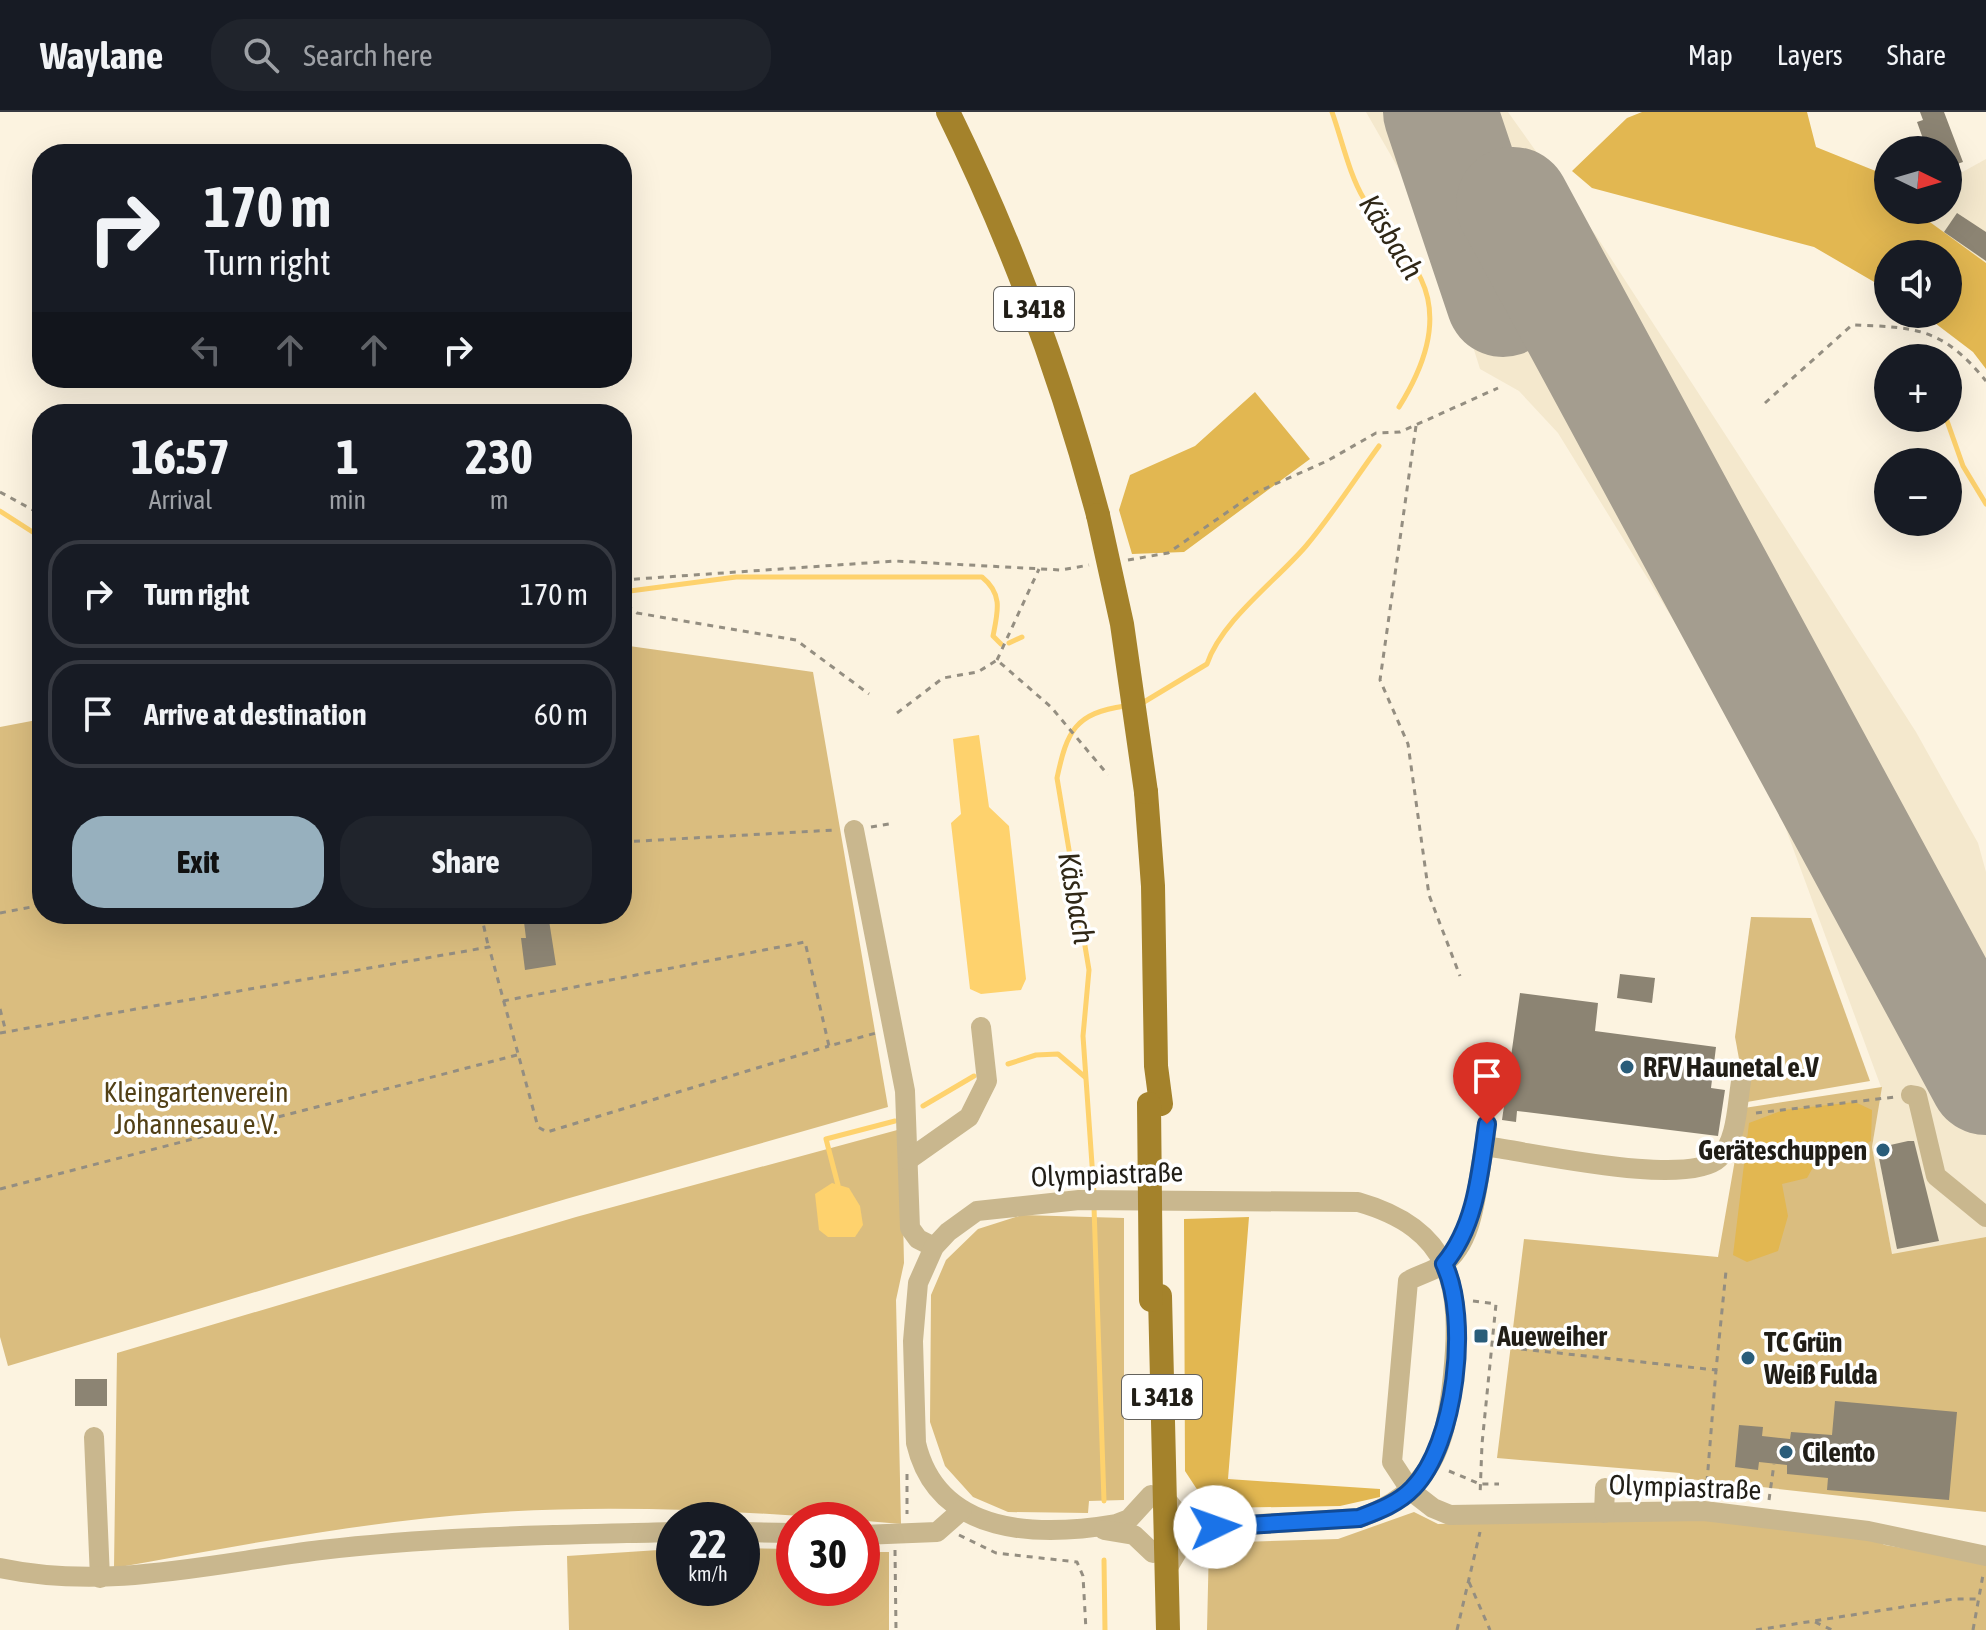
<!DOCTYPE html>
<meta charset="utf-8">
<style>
body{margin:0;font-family:"Asap Condensed",sans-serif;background:#20242c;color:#f1f3f6;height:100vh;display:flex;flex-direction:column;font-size:30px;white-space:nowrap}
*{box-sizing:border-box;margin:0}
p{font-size:26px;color:#9ea1a6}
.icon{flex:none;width:44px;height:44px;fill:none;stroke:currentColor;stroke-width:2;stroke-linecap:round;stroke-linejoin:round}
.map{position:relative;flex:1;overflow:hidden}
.details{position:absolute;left:32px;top:292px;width:600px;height:520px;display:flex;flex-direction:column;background:#171b24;border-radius:32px;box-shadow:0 8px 32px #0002}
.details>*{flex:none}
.hud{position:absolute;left:32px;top:32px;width:600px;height:244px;border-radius:32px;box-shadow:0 8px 32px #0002;background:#171b24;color:#f1f3f6;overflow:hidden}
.needle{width:52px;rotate:95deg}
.buttons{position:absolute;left:1874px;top:24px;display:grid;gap:16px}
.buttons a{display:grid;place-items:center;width:88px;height:88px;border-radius:50%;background:#171b24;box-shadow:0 8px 32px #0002;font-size:40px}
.speed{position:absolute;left:656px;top:1390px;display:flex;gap:16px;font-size:40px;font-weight:700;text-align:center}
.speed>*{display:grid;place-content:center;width:104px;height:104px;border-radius:50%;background:#171b24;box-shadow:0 8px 32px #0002;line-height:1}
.speed small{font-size:20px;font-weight:400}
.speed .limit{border:12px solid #d22;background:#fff;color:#111}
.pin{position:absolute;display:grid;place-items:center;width:68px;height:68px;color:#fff;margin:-82px -34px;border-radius:50% 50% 50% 0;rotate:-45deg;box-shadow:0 0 8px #0007}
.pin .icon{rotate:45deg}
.me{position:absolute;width:88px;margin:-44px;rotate:87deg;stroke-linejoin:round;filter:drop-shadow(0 0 6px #0008)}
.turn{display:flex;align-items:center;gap:28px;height:168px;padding:0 40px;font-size:36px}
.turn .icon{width:104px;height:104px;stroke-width:2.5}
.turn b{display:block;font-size:56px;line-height:68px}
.lanes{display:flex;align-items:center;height:76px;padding:0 40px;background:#0003;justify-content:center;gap:40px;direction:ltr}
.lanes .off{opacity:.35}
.eta{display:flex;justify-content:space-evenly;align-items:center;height:136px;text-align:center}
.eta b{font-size:48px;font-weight:700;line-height:56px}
.primary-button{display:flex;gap:16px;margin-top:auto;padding:16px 40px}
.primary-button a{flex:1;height:92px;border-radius:32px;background:#97b0be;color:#111;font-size:32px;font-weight:700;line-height:92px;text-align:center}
.primary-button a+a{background:#20242c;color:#f1f3f6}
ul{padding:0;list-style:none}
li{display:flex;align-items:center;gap:24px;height:108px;margin:0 16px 12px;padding:0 24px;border:4px solid #363941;border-radius:32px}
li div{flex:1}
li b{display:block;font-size:30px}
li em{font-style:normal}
header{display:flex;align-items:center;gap:48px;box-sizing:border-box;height:112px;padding:0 40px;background:#171b24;border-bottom:2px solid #363941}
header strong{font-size:38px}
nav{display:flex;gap:44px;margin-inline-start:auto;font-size:28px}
.search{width:560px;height:72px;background:#20242c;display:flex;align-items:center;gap:20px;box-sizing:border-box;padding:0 28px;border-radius:32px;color:#9ea1a6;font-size:30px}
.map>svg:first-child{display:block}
.built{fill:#f4e8cd}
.green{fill:#dabd7f}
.forest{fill:#e2b751}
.water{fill:#fed26d}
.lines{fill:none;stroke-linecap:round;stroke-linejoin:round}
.stream{stroke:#fed26d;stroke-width:5}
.runway{stroke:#a49d8f;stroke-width:114}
.building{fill:#8c8473}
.path{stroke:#948e81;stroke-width:3;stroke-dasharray:6 6;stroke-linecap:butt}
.minor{stroke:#c9b78e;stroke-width:20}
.major{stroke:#a4822b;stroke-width:24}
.major-bridge{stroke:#a4822b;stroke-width:24}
.route-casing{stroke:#114b97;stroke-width:20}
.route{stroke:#1a73e8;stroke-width:14}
.poi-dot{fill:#2a5d7a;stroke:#fff;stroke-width:3}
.labels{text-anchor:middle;stroke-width:7;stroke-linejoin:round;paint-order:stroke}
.shield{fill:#fff;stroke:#64625d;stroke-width:2}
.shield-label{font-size:26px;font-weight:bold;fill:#211e17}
.poi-label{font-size:28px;font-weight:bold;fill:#211e17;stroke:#fff;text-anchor:start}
.park-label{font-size:28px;fill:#524016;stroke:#fff}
.street-label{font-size:28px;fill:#211e17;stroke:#fff}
.water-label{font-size:30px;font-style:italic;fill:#302817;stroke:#fff}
</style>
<header>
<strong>Waylane</strong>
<div class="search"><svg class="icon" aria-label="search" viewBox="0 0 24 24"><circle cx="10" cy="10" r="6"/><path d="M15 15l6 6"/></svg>Search here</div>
<nav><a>Map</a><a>Layers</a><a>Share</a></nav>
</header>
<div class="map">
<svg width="1986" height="1518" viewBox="0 0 1986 1518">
<rect width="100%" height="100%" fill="#fcf3e0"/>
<!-- built -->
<g class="built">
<path d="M 1366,0 L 1508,0 L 1597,125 L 1736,339 L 1916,620 L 1978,731 L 1986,760 L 1986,1125 L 1892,1143 L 1872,1035 L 1881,975 L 1762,652 L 1558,321 L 1519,279 L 1480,257 L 1440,129 Z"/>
<path d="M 1986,47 L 1986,151 L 1922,105 L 1925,98 L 1948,98 L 1948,68 Z"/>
</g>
<!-- green -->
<g class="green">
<path d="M 622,533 L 813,560 L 888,995 L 566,1087 L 8,1254 L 0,1225 L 0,615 L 42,607 L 42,802 L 622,802 Z"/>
<path d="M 1751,805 L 1811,806 L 1870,969 L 1747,990 L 1735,925 Z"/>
<path d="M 1882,975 L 1872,1035 L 1892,1142 L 1986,1125 L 1986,1400 L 1680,1366 L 1680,1361 L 1497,1346 L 1524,1127 L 1718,1145 L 1744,996 Z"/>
<path d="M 901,1017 L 904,1151 L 896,1188 L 901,1412 C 764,1400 623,1391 485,1401 C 361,1410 237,1434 114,1456 L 117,1241 L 576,1105 Z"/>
<path d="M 1022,1103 L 1124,1106 L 1124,1388 L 1089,1389 L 1088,1401 L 1008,1400 L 973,1385 L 945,1354 L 930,1310 L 931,1183 L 946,1148 L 978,1117 Z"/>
<path d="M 1414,1400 L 1438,1412 L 1697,1405 L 1862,1423 L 1885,1433 L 1986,1450 L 1986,1518 L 1207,1518 L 1209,1431 L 1338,1427 Z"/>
<path d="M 742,1436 L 794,1437 L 794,1476 L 862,1476 L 862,1440 L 889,1440 L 889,1518 L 569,1518 L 567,1444 L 674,1437 L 674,1476 L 742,1476 Z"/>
</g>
<!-- forest -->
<g class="forest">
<path d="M 1642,0 L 1807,0 L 1816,35 L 1888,64 L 1888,98 L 1925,98 L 1923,105 L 1986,151 L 1986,257 L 1973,240 L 1923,202 L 1948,202 L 1948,142 L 1888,142 L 1888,178 L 1814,135 L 1592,76 L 1572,59 L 1627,6 Z"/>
<path d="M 1255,280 L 1310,347 L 1184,440 L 1132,442 L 1119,398 L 1130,363 L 1195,334 Z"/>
<path d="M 1855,990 L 1872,998 L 1871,1029 L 1856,1038 L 1820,1043 L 1807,1066 L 1782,1072 L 1788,1104 L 1778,1139 L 1747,1150 L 1733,1143 L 1749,1011 L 1783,998 Z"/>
<path d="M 1249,1105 L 1228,1367 L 1380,1377 L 1380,1385 L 1340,1394 L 1217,1396 L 1202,1385 L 1185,1359 L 1184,1107 Z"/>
</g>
<!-- water -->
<g class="water">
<path d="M 979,623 L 989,695 L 1009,714 L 1026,867 L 1021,878 L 981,882 L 970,877 L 951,711 L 961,702 L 953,627 Z"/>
<path d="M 832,1071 L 849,1076 L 860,1094 L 863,1113 L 855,1125 L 828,1125 L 819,1118 L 815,1082 Z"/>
</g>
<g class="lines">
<!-- stream -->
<g class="stream">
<path d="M 1332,0 C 1342,28 1349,62 1364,87 C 1381,115 1407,138 1421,167 C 1442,211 1422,258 1399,295"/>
<path d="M 1946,306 L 1963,354 L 1986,392"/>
<path d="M 0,399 L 42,426"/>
<path d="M 630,479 L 736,465 L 982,465 C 1003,482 998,499 993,524 L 1001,532"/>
<path d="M 1009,531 L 1022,525"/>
<path d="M 1139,593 L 1207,552 C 1222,508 1276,469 1306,434 C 1332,403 1355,367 1379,334"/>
<path d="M 1008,952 L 1036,943 L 1058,942 L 1085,965"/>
<path d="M 923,994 L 974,964"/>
<path d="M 838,1073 L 826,1027 L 895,1009"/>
<path d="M 1094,1081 L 1083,924 L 1089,858 L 1057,666 C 1067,619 1075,601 1125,594"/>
<path d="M 1094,1095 L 1104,1389"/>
<path d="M 1104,1448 L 1105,1518"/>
</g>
<!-- runway -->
<g class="runway">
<path d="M 1440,0 L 1503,188"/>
<path d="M 1513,92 L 1986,966"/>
</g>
</g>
<!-- building -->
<g class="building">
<path d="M 1920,0 L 1944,0 L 1963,50 L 1948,55 L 1948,38 L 1927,38 L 1917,10 L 1923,8 Z"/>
<path d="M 1957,101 L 1986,120 L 1986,149 L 1944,120 Z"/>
<path d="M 523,802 L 548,802 L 556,853 L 525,858 L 521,826 L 526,826 Z"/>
<path d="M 1620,862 L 1655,866 L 1652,891 L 1617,886 Z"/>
<path d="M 1520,881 L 1598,891 L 1595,919 L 1716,935 L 1711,976 L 1725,978 L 1718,1024 L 1517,999 L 1516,1010 L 1502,1008 Z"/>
<path d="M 1908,1029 L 1914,1029 L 1939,1129 L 1897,1137 L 1877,1036 Z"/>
<rect x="75" y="1267" width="32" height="27"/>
<path d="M 1835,1289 L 1957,1300 L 1949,1388 L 1827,1378 L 1828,1366 L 1787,1362 L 1787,1353 L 1759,1350 L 1758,1358 L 1735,1355 L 1739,1313 L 1763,1315 L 1762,1324 L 1790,1327 L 1791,1320 L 1832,1323 Z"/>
</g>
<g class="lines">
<!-- path -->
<g class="path">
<path d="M 1765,291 L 1852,213 C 1916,215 1943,216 1986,269"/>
<path d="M 1416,314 L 1380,568 L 1408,632 L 1429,783 L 1460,864"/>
<path d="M 0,380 L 42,403"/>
<path d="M 1128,448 L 1168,441 L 1255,381 L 1327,349 L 1376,321 L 1400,320 L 1498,276"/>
<path d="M 622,468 L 895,449 L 1061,458 L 1089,453"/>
<path d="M 622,482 L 630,496 L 637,501 L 796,528 L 869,582"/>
<path d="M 997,548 L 1039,457"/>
<path d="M 897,601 L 943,566 L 978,560 L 997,548 L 1051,595 L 1108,663"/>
<path d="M 871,715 L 894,711"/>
<path d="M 622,730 L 835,718"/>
<path d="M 0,801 L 42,793"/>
<path d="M 481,802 L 488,833"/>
<path d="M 503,889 L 805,830 L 829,934 L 876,921"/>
<path d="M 0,897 L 6,920"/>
<path d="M 0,921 L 489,835 L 538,1015 L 547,1020 L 829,934"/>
<path d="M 1756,1001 L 1895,985"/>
<path d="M 0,1077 L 517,943"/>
<path d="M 1473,1189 L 1496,1192 L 1482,1332 L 1480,1384"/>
<path d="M 1521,1237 L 1716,1258 L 1726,1159"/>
<path d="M 1449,1359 L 1480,1372 L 1499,1372"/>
<path d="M 907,1362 L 907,1402"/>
<path d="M 1706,1382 L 1716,1258"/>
<path d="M 1769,1388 L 1774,1352"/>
<path d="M 959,1423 L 996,1441 L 1077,1450 L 1083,1464 L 1086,1518"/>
<path d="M 895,1438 L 896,1518"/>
<path d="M 1469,1470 L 1490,1518"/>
<path d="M 1815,1510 L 1832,1518"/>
<path d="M 1457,1518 L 1480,1420"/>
<path d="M 1756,1518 L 1954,1487 L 1976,1487"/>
<path d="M 1973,1518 L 1983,1463"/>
</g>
<!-- minor -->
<g class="minor">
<path d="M 854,718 L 905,979 L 910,1116 L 918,1127 L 934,1135"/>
<path d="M 1742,964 C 1737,988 1738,1029 1719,1046 C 1688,1076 1536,1041 1490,1035 L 1484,1037 C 1476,1073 1476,1130 1442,1153 C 1433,1159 1419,1163 1408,1169 L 1392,1350 L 1411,1379 L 1433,1396 L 1450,1403 L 1704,1399 L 1868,1419 L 1986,1444"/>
<path d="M 1911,983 L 1917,984 L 1936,1064 L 1986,1105"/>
<path d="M 1484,1037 L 1487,1012"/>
<path d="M 908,1048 L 969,1005 L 987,969 L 981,915"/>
<path d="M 94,1325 L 100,1466"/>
<path d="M 1151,1383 L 1129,1407 L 1116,1412 C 1040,1425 938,1425 916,1331 L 913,1229 L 918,1171 L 934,1135 L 948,1120 L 977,1099 L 1079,1088 L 1358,1090 C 1453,1117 1462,1175 1453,1263 C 1446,1333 1432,1381 1359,1406 L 1197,1416 L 1185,1410 L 1164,1385"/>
<path d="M 1604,1401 L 1605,1376"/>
<path d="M 1104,1418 L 1134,1423 L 1153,1441"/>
<path d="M 742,1420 L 794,1421"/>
<path d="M 862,1423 L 937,1420 L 962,1398"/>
<path d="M 0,1456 C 108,1479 213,1451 321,1438 C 438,1424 556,1423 674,1420"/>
<path d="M 1167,1457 L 1183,1430 L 1197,1416"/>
</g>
<!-- major -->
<g class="major">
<path d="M 948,0 C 1012,130 1061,263 1098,403"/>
<path d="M 1146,680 L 1153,774 L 1156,954 L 1161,992"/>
<path d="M 1160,1184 L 1168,1518"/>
</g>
<!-- major-bridge -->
<g class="major-bridge">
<path d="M 1098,403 L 1122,512 L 1146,680"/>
<path d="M 1149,992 L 1151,1188"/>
</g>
</g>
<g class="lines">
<defs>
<path id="route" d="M 1215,1415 L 1359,1406 C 1378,1399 1399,1391 1413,1376 C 1456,1332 1470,1206 1444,1152 C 1476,1114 1480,1061 1487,1012"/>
</defs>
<!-- route casing -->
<use href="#route" class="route-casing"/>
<!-- route -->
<use href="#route" class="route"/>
</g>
<!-- markers -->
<g class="poi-dot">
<circle cx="1627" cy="955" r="8"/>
<circle cx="1883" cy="1038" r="8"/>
<rect x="1473" y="1216" width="16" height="16" rx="4"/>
<circle cx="1748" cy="1246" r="8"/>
<circle cx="1786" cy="1340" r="8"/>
</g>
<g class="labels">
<!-- shield labels -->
<g class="shield">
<rect x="994" y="175" width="80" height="44" rx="6"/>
<rect x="1122" y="1263" width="80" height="44" rx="6"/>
</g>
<g class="shield-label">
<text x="1034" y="206">L 3418</text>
<text x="1162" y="1294">L 3418</text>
</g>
<!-- poi labels -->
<g class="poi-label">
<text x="1643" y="965">RFV Haunetal e.V</text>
<text x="1867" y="1048" text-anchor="end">Geräteschuppen</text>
<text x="1497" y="1234">Aueweiher</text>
<text x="1764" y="1240">TC Grün<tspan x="1764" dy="32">Weiß Fulda</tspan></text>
<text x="1802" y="1350">Cilento</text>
</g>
<!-- park labels -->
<g class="park-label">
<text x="196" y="990">Kleingartenverein<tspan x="196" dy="32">Johannesau e.V.</tspan></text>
</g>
<!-- street labels -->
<g class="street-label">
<text transform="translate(1107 1062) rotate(-2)" y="10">Olympiastraße</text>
<text transform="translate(1685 1375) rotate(2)" y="10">Olympiastraße</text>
</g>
<!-- water labels -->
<g class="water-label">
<text transform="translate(1391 125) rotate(58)" y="10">Käsbach</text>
<text transform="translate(1076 786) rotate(80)" y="10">Käsbach</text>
</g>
</g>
</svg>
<div class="buttons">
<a><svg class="needle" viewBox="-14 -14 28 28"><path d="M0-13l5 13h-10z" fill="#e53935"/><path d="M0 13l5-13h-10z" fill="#9ea1a6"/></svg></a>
<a><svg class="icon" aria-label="sound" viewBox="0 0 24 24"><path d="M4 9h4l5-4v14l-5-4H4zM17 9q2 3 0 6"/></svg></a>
<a>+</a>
<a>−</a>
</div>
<div class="speed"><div>22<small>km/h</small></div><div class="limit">30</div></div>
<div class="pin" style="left:1487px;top:1012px;background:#d93025"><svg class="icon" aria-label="arrive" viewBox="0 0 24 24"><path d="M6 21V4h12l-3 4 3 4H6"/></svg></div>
<svg class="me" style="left:1215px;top:1415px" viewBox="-20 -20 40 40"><circle r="19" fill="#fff"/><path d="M0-13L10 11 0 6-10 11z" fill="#1a73e8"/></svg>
<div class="hud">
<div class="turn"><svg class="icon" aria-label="right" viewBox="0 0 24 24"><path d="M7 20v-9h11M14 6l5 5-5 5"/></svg><div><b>170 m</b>Turn right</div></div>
<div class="lanes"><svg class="icon off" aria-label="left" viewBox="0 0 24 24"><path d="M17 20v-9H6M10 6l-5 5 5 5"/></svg><svg class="icon off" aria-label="ahead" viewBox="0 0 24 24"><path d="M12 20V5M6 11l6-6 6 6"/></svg><svg class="icon off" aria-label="ahead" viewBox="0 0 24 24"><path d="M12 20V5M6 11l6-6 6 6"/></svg><svg class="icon" aria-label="right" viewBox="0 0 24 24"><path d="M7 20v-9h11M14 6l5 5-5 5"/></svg></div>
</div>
<section class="details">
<div class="eta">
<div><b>16:57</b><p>Arrival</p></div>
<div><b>1</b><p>min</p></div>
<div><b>230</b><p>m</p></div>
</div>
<ul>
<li><svg class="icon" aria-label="right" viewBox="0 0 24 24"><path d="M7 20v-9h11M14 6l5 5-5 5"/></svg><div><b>Turn right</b></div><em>170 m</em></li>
<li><svg class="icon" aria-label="arrive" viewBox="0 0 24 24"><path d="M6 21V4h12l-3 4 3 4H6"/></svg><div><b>Arrive at destination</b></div><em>60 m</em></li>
</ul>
<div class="primary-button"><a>Exit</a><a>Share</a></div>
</section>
</div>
